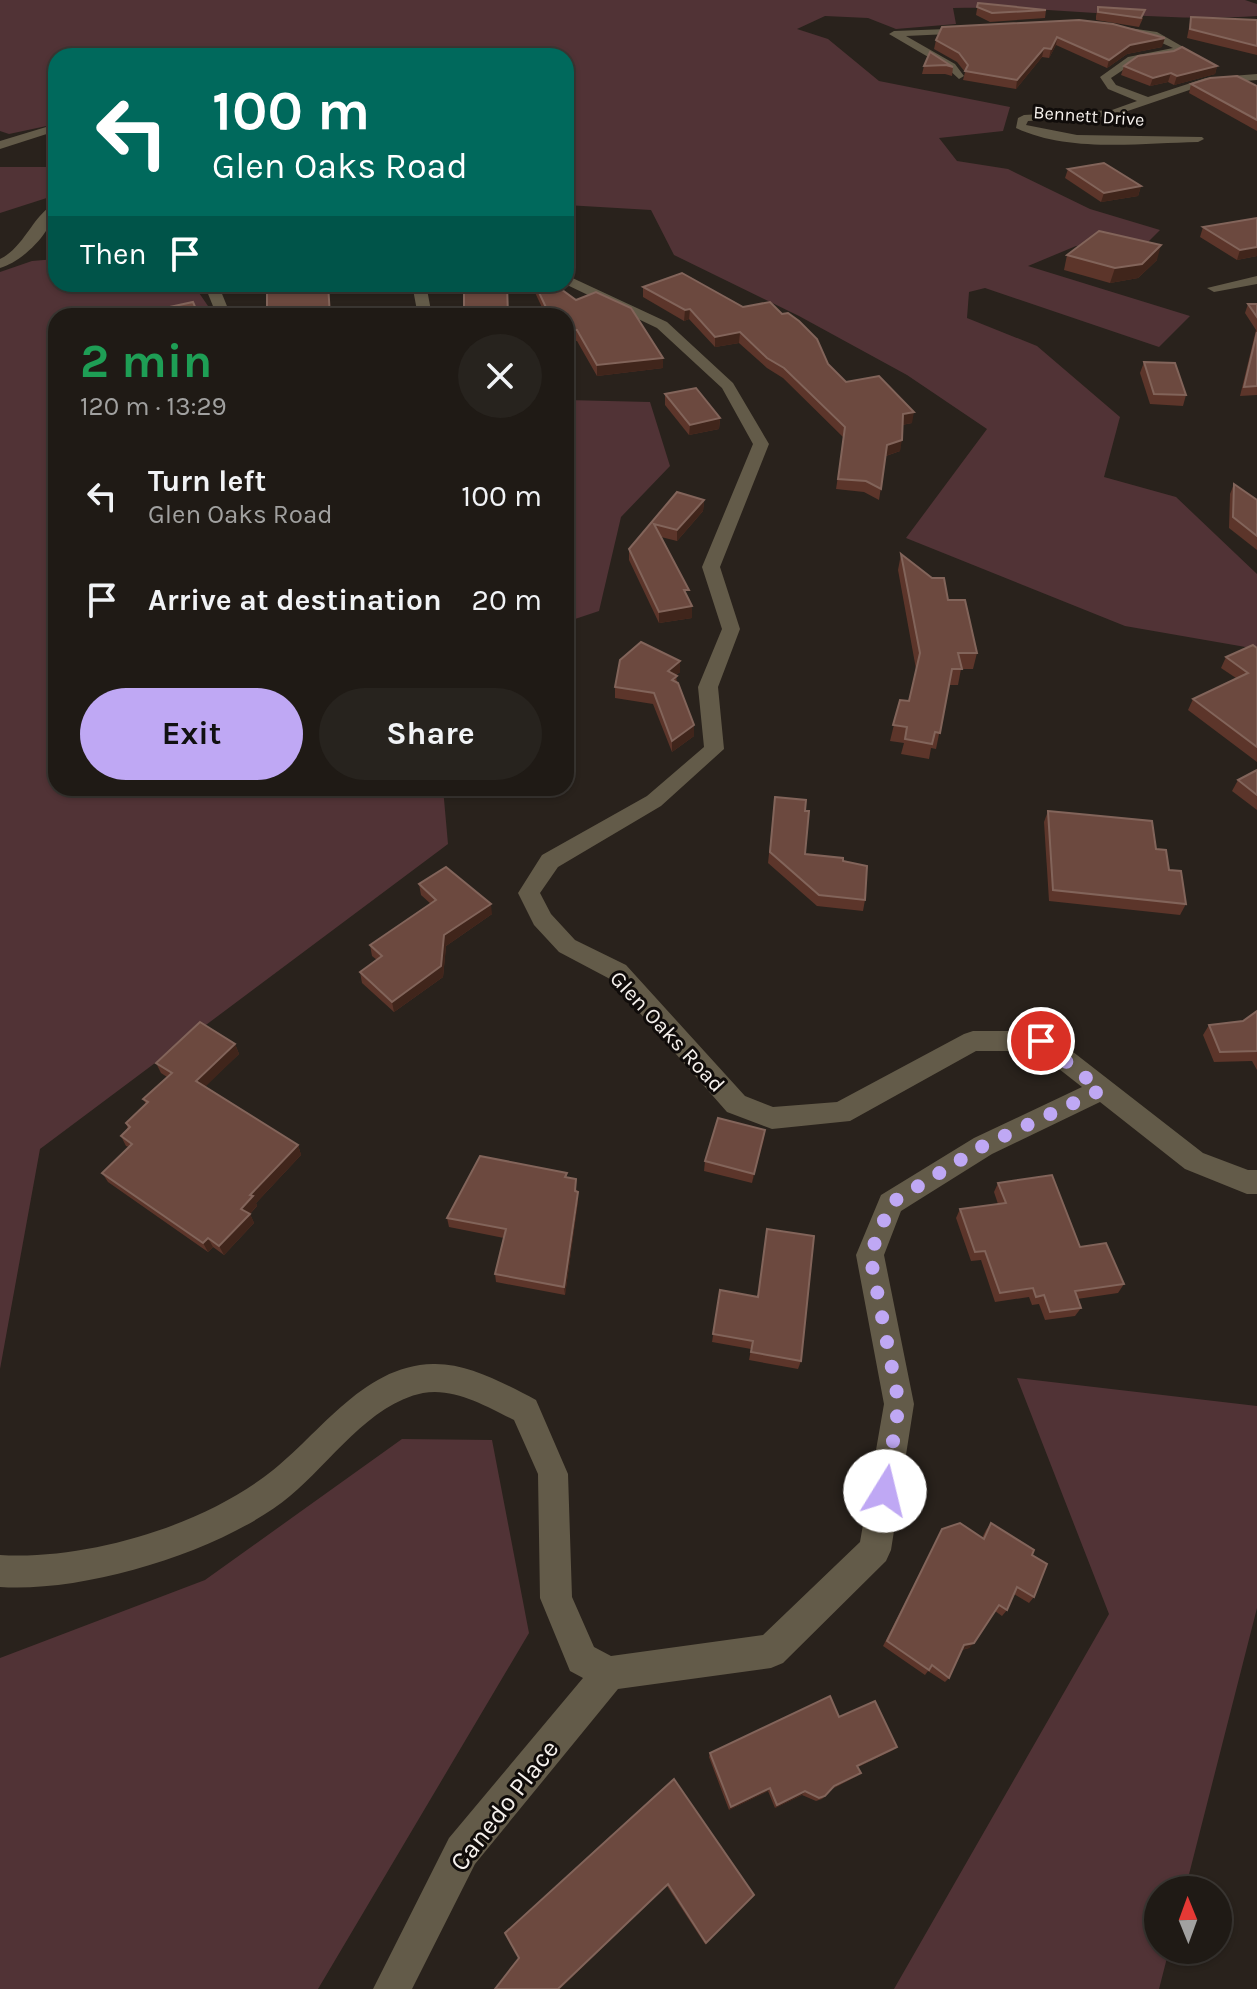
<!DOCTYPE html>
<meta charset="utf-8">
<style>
body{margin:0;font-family:Karla,sans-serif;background:#27231e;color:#f1f3f6;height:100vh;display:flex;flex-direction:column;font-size:30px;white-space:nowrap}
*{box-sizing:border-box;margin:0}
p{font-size:26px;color:#a1a1a0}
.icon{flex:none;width:44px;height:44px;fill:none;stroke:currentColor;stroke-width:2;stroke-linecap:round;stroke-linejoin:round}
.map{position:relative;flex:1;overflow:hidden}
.details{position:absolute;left:48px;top:308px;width:526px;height:488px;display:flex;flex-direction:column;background:#1f1a15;border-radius:24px;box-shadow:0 2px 6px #0004,0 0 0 2px #3c3834}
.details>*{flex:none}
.hud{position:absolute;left:48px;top:48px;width:526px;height:244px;border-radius:24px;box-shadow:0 2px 6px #0004,0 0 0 2px #3c3834;background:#00695c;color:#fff;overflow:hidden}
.needle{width:52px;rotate:359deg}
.controls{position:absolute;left:1144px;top:1876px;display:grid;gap:16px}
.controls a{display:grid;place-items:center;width:88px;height:88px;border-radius:50%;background:#1f1a15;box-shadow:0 2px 6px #0004,0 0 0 2px #3c3834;font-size:40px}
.pin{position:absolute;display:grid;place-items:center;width:68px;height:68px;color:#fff;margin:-34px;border:4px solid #fff;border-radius:50%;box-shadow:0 2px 8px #0007}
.me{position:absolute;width:88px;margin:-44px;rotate:9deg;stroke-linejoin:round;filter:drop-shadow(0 0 6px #0008)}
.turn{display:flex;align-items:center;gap:28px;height:168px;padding:0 32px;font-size:36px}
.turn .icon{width:104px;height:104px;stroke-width:2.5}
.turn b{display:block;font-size:56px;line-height:68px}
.then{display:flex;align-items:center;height:76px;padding:0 32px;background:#0003;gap:16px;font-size:30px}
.round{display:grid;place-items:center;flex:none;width:84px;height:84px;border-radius:42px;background:#27231e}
.head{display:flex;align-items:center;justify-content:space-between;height:136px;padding:0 32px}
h1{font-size:48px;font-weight:700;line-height:60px;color:#1e9e55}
.action{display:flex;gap:16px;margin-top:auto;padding:16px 32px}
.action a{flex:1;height:92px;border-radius:48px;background:#bfa8f4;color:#111;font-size:32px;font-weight:700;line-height:92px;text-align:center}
.action a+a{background:#27231e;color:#f1f3f6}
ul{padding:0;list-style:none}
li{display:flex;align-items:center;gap:24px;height:104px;padding:0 32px}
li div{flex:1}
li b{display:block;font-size:30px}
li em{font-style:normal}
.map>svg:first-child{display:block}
.green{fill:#513336}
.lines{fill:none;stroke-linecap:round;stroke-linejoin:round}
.minor{fill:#635b49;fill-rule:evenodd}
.wall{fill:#5c352a}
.shaded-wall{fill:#40251b}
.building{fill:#6c493f;stroke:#82645a;stroke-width:2}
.route{stroke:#bfa8f4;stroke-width:14;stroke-dasharray:0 25.2}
.labels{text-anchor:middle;stroke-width:6;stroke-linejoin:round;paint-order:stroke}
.far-street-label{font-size:18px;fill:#f6f1ed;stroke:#100c0a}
.street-label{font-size:22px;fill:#f6f1ed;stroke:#100c0a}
.near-street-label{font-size:26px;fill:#f6f1ed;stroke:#100c0a}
</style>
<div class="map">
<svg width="1257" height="1989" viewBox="0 0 1257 1989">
<rect width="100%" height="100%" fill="#29221c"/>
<!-- green -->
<g class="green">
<path d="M 0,0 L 1245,0 L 1257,4 L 1257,16 C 1156,23 1054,5 953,8 L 956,24 L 896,29 L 868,18 L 825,16 L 797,29 L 828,39 L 879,81 L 1010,107 L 1003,131 L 939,138 L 957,161 L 1008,169 L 1090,209 L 1160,230 L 1148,242 L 1076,246 L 1028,266 L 1190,316 L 1159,347 L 985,288 L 969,292 L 967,318 L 1037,346 L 1120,417 L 1104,477 L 1176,497 L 1257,574 L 1257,649 L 1125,626 L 906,538 L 987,429 L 907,375 L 799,316 L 674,255 L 651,210 L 566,205 L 566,56 L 56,56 L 56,124 L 9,134 L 0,131 Z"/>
<path d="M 0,167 L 56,167 L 56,195 L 0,213 Z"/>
<path d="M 56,259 L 56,284 L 193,284 L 208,306 L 161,316 L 56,316 L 56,788 L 443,788 L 448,844 L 40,1149 L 0,1369 L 0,272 L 32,261 Z"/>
<path d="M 566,400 L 650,402 L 670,466 L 621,517 L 599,611 L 566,622 Z"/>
<path d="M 1017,1378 L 1257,1406 L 1257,1608 L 1185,1890 L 1158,1890 L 1158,1950 L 1169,1950 L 1159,1989 L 894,1989 L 1109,1614 Z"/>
<path d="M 402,1439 L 492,1440 L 529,1633 L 318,1989 L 0,1989 L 0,1658 L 205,1580 Z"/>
</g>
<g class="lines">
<!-- minor -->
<g class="minor">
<path d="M 1102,24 L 1157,32 L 1185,48 L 1175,56 L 1135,62 L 1111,78 L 1116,85 L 1148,97 L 1206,78 L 1257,74 L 1257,80 L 1207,84 L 1113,116 L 1028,121 L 1026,125 L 1077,135 L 1202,137 L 1204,139 L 1198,142 C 1141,143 1069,153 1016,128 L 1018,118 L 1024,115 L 1112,110 L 1137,101 L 1108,89 L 1100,77 L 1128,57 L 1173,48 L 1142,34 L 1098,29 L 1098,25 Z"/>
<path d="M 974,28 L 974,32 L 970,33 L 906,36 L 955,64 L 964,76 L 959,79 L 947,68 L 889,34 L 894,31 Z"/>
<path d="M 56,124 L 56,131 L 0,149 L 0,141 Z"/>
<path d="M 56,203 C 56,229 24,261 0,268 L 0,259 C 25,247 33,214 56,203 Z"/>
<path d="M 566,275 L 667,322 L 733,383 L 769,444 L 720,567 L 740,629 L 718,687 L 724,749 L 661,806 L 558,867 L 540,893 L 551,914 L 575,940 L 626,965 L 745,1096 L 773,1107 L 837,1102 L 964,1034 L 973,1031 L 1041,1031 L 1050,1034 L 1203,1153 L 1248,1170 L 1257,1170 L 1257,1194 L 1247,1194 L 1185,1169 L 1100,1102 L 992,1154 L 901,1211 L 884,1255 L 914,1404 L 891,1550 L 886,1561 L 783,1663 L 771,1668 L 618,1689 L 475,1864 L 412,1989 L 373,1989 L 449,1838 L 583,1678 L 570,1671 L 540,1598 L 538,1474 L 514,1420 C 488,1407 454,1387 423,1393 C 369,1404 330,1463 290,1496 C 224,1551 85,1593 0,1587 L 0,1555 C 85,1560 195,1528 264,1477 C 316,1440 361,1365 433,1364 C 468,1363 505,1384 536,1400 L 568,1474 L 572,1597 L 594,1647 L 611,1656 L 763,1635 L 860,1542 L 884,1404 L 856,1255 L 881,1195 L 974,1138 L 1082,1087 L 1036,1051 L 976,1051 L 850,1121 L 772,1129 L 727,1112 L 610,979 L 559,952 L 534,925 L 518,893 L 542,855 L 647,796 L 704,747 L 698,687 L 722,629 L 702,567 L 753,444 L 722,388 L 657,328 L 565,284 Z"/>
<path d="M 1257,276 L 1257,284 L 1214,292 L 1207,288 Z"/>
<path d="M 204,284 L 218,284 L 231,316 L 217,316 Z"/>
<path d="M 412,284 L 426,284 L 432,316 L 418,316 Z"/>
</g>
</g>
<!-- wall -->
<g class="wall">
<path d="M 978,3 L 1046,10 L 1045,18 L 990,22 L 976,15 Z"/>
<path d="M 1098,7 L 1143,18 L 1139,27 L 1096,20 L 1096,16 Z"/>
<path d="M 1191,17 L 1257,20 L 1257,55 L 1187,38 Z"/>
<path d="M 1079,20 L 1162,47 L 1127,54 L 1107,68 L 1056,45 L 1049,58 L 1042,57 L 1016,89 L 963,80 L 965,72 L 957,62 L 934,49 L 936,40 Z"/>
<path d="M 1174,51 L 1217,66 L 1215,74 L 1174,85 L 1168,82 L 1150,86 L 1121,75 L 1124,66 Z"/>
<path d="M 930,52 L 953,67 L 952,76 L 945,74 L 922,74 L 924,66 Z"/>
<path d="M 1191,84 L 1257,86 L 1257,131 L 1189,93 Z"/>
<path d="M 1068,169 L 1141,186 L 1138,196 L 1101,202 L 1065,178 Z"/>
<path d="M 1257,218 L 1257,256 L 1237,260 L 1200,237 L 1203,227 Z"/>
<path d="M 1067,255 L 1157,260 L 1138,278 L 1110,283 L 1064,270 Z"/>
<path d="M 531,284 L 554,284 L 663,368 L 597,376 L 577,341 L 566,340 L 566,316 L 546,316 Z"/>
<path d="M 643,287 L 828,364 L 846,382 L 912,423 L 902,425 L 900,451 L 886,456 L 879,500 L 864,492 L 836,489 L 844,438 L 783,378 L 767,368 L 739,343 L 715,347 L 689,319 L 684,321 L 643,297 Z"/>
<path d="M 1248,304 L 1257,304 L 1257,395 L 1240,396 L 1256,330 L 1245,313 Z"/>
<path d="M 1144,362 L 1186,395 L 1183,406 L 1150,404 L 1140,373 Z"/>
<path d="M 665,394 L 720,418 L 719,429 L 689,435 L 665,405 Z"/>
<path d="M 1234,484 L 1257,500 L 1257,550 L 1229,528 L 1230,494 Z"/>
<path d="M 677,492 L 704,500 L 703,511 L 677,541 L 661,537 L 688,599 L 692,618 L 659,623 L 629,560 L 629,549 Z"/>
<path d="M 901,554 L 948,600 L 977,653 L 973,669 L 961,669 L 958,685 L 949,685 L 936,749 L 931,748 L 929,759 L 901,754 L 904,743 L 890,741 L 900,700 L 909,701 L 916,669 L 898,570 Z"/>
<path d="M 1257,648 L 1257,762 L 1188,710 L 1193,699 L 1236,678 L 1221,668 L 1226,657 Z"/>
<path d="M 680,661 L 680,672 L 676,675 L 677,683 L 694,725 L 694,736 L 672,752 L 653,704 L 615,698 L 615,687 Z"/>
<path d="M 1257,770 L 1257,810 L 1232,791 L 1238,780 Z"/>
<path d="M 775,797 L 805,811 L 805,854 L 865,900 L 863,911 L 817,906 L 768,863 Z"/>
<path d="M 1048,811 L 1169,870 L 1186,904 L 1180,915 L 1049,901 L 1044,822 Z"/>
<path d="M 419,884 L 492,914 L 446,946 L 443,977 L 394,1012 L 362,983 L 360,972 L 377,960 L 372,956 L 370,945 L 431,904 L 421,895 Z"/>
<path d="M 1257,1011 L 1257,1070 L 1252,1061 L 1214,1062 L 1203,1035 L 1209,1025 L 1243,1021 Z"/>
<path d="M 235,1044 L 239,1054 L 205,1086 L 298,1145 L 301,1155 L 256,1203 L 257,1206 L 250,1214 L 254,1223 L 224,1255 L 213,1247 L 208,1252 L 108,1182 L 102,1173 L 129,1147 L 126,1146 L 121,1136 L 128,1129 L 126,1123 L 146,1104 L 143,1099 L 167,1077 L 161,1073 L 156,1063 Z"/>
<path d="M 765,1130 L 752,1183 L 704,1171 L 705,1161 Z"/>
<path d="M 567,1173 L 567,1177 L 578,1192 L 578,1201 L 565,1295 L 496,1282 L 495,1274 L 504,1238 L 449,1227 L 447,1218 Z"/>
<path d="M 998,1183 L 1080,1247 L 1124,1284 L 1118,1293 L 1077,1299 L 1081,1308 L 1075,1316 L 1045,1320 L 1039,1304 L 1032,1305 L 1029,1297 L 995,1302 L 981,1260 L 971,1261 L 956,1218 L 960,1209 L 998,1204 L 994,1192 Z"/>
<path d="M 720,1290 L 801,1361 L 798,1369 L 749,1360 L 751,1349 L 712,1342 Z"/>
<path d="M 991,1523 L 1032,1555 L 1034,1597 L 1029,1603 L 1014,1594 L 1007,1610 L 1002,1616 L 995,1611 L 969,1648 L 962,1650 L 949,1678 L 945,1682 L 928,1671 L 925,1675 L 883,1646 L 942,1529 L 982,1538 L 986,1530 Z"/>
<path d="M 839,1717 L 897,1747 L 893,1750 L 858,1767 L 857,1776 L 832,1789 L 822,1799 L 816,1801 L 802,1795 L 775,1808 L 768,1791 L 729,1810 L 709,1757 L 710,1753 Z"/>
<path d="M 674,1779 L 754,1895 L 705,1944 L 667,1886 Z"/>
</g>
<!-- shaded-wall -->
<g class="shaded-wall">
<path d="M 1057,37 L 1056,45 L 1049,58 L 1051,49 Z"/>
<path d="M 1165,38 L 1162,47 L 1127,54 L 1107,68 L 1109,60 L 1130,45 Z"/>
<path d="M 1044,48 L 1042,57 L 1016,89 L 1017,80 Z"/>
<path d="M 1217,66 L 1215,74 L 1174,85 L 1177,76 Z"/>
<path d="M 1171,73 L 1168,82 L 1150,86 L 1153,78 Z"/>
<path d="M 1141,186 L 1138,196 L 1101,202 L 1104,193 Z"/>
<path d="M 1161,245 L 1157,260 L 1138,278 L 1110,283 L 1115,268 Z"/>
<path d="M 1257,247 L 1257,256 L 1237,260 L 1240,250 Z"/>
<path d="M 690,309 L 689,319 L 684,321 L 685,310 Z"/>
<path d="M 740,332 L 739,343 L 715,347 L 715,337 Z"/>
<path d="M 663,358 L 663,368 L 597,376 L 597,365 Z"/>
<path d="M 914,412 L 912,423 L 901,425 L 903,414 Z"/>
<path d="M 720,418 L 719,429 L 689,435 L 690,425 Z"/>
<path d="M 902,440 L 900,451 L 885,456 L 887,445 Z"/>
<path d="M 704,500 L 703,511 L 677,541 L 677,530 Z"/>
<path d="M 692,606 L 692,618 L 659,623 L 659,612 Z"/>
<path d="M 680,661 L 680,672 L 667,682 L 668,671 Z"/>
<path d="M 694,725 L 694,736 L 672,752 L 672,741 Z"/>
<path d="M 491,904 L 492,914 L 446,946 L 443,977 L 394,1012 L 392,1002 L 444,935 Z"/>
<path d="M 235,1044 L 239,1054 L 201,1091 L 196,1081 Z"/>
<path d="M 765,1130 L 764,1140 L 752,1183 L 754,1174 Z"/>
<path d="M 298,1145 L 301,1155 L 256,1203 L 257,1206 L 246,1218 L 241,1209 L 250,1195 Z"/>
<path d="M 578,1192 L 578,1201 L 565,1295 L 564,1287 Z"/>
<path d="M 250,1214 L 254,1223 L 224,1255 L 219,1246 Z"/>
<path d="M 208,1238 L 213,1247 L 208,1252 L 203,1243 Z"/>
<path d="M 974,1643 L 969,1648 L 960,1650 L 964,1645 Z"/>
<path d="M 897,1747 L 893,1750 L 854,1769 L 857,1766 Z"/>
<path d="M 861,1773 L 857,1776 L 831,1789 L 834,1786 Z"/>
<path d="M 770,1788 L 768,1791 L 729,1810 L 731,1807 Z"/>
<path d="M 805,1791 L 802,1795 L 775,1808 L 777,1805 Z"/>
<path d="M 668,1884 L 560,1989 L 558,1989 Z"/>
</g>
<!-- building -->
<g class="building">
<path d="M 978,3 L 1046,10 L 992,13 L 977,7 Z"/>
<path d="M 1098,7 L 1145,10 L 1141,18 L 1098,12 Z"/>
<path d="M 1191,17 L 1257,20 L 1257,46 L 1190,29 Z"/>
<path d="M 1079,20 L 1113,24 L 1165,38 L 1130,45 L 1109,60 L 1057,37 L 1051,49 L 1044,48 L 1017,80 L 965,71 L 968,65 L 959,53 L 936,40 L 942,27 Z"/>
<path d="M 1182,47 L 1217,66 L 1177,76 L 1171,73 L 1153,78 L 1124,66 L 1138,56 L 1174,51 Z"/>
<path d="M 930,52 L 953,67 L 946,65 L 924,66 Z"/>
<path d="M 1237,76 L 1257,86 L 1257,120 L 1191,84 L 1210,78 Z"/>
<path d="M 1104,163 L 1141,186 L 1104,193 L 1068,169 Z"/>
<path d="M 1257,218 L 1257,247 L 1240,250 L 1203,227 Z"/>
<path d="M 1099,231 L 1161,245 L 1142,264 L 1115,268 L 1067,255 Z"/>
<path d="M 682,273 L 743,307 L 770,302 L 782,314 L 788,313 L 799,321 L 817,339 L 828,364 L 846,382 L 879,376 L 914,412 L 903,414 L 902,440 L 887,445 L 881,489 L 866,481 L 838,479 L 845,427 L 784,368 L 767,358 L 740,332 L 715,337 L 690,309 L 685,310 L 643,287 Z"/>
<path d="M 267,284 L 328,284 L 330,316 L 267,316 Z"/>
<path d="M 464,284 L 507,284 L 508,316 L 464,316 Z"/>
<path d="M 535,284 L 554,284 L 576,300 L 596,292 L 631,308 L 663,358 L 597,365 L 577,330 L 566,330 L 566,316 L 550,316 Z"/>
<path d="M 193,302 L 199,316 L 168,316 L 165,308 Z"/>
<path d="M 1248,304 L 1257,304 L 1257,317 Z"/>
<path d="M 1257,332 L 1257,386 L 1244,387 Z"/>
<path d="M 1144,362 L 1175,363 L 1186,395 L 1154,394 Z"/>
<path d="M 696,388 L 720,418 L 690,425 L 665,394 Z"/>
<path d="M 1234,484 L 1257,500 L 1257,536 L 1233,517 Z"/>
<path d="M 677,492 L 704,500 L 677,530 L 654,524 L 689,590 L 684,590 L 692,606 L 659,612 L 629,549 Z"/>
<path d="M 901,554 L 932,578 L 944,578 L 948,600 L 965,600 L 977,653 L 958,653 L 962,669 L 952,669 L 940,733 L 935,732 L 932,744 L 905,739 L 907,727 L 893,725 L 900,700 L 909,701 L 920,653 Z"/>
<path d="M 641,642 L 680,661 L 668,671 L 677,676 L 672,680 L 678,683 L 694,725 L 672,741 L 654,693 L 615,687 L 620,660 Z"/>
<path d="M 1253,645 L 1257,648 L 1257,747 L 1193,699 L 1248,673 L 1226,657 Z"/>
<path d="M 1257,770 L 1257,795 L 1238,780 Z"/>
<path d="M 775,797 L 806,800 L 805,811 L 809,811 L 805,854 L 843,858 L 843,861 L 867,866 L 865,900 L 819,895 L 770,852 Z"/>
<path d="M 1048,811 L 1152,821 L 1156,849 L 1166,850 L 1169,870 L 1181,871 L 1186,904 L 1053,890 Z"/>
<path d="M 446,867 L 491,904 L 444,935 L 441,966 L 392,1002 L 360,972 L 382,956 L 370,945 L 436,900 L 419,884 Z"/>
<path d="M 1257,1011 L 1257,1051 L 1220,1052 L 1209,1025 L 1243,1021 Z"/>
<path d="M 200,1022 L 235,1044 L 196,1081 L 298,1145 L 250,1195 L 253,1196 L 241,1209 L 250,1214 L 219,1246 L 208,1238 L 203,1243 L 102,1173 L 132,1144 L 121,1136 L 130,1127 L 126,1123 L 148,1102 L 143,1099 L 172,1073 L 156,1063 Z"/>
<path d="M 718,1118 L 765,1130 L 754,1174 L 705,1161 Z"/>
<path d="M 480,1156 L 567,1173 L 565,1177 L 576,1179 L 575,1191 L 578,1192 L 564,1287 L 495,1274 L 506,1229 L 447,1218 Z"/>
<path d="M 1052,1175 L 1080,1247 L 1106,1243 L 1124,1284 L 1075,1291 L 1081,1308 L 1050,1312 L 1044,1295 L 1036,1297 L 1033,1288 L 1000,1293 L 985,1251 L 975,1252 L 960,1209 L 1006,1203 L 998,1183 Z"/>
<path d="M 767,1229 L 814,1236 L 801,1361 L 751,1352 L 753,1341 L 713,1334 L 720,1290 L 758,1297 Z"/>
<path d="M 960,1523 L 984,1539 L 991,1523 L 1034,1550 L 1032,1555 L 1047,1564 L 1034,1597 L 1017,1587 L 1007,1610 L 999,1605 L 974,1643 L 964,1645 L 949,1678 L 932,1665 L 929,1670 L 887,1641 L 942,1529 Z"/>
<path d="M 830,1696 L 839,1717 L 875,1701 L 897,1747 L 857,1766 L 861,1773 L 834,1786 L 825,1796 L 819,1798 L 805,1791 L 777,1805 L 770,1788 L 731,1807 L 710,1753 Z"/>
<path d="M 674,1779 L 754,1895 L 706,1943 L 668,1884 L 558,1989 L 495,1989 L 519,1958 L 505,1933 Z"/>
</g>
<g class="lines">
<!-- route -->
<path class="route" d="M 885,1491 L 899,1404 L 870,1255 L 891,1203 L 983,1146 L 1101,1090 L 1041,1041"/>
</g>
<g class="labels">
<!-- far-street labels -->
<g class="far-street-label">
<text transform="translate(1089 116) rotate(4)" y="6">Bennett Drive</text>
</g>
<!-- street labels -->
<g class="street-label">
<text transform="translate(668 1031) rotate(47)" y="8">Glen Oaks Road</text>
</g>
<!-- near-street labels -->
<g class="near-street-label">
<text transform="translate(504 1805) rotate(-52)" y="9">Canedo Place</text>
</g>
</g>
</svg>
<div class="controls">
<a><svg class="needle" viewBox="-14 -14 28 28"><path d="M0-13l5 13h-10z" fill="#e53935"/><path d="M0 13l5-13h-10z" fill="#a1a1a0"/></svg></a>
</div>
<div class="pin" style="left:1041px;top:1041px;background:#d93025"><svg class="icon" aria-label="arrive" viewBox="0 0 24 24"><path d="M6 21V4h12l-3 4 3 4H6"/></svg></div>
<svg class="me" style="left:885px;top:1491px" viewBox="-20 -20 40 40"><circle r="19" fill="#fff"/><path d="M0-13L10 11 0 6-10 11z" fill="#bfa8f4"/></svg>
<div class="hud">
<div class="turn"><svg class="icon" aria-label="left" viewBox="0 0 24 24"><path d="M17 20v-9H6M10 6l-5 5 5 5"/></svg><div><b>100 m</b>Glen Oaks Road</div></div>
<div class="then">Then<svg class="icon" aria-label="arrive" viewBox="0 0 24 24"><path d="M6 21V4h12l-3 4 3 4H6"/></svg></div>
</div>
<section class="details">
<div class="head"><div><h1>2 min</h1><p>120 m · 13:29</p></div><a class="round"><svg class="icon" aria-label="close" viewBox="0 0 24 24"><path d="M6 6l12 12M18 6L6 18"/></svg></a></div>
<ul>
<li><svg class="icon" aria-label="left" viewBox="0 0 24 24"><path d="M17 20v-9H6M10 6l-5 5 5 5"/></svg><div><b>Turn left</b><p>Glen Oaks Road</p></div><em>100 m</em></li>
<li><svg class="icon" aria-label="arrive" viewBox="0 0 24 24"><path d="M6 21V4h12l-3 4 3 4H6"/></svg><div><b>Arrive at destination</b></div><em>20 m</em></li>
</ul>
<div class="action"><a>Exit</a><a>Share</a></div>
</section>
</div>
